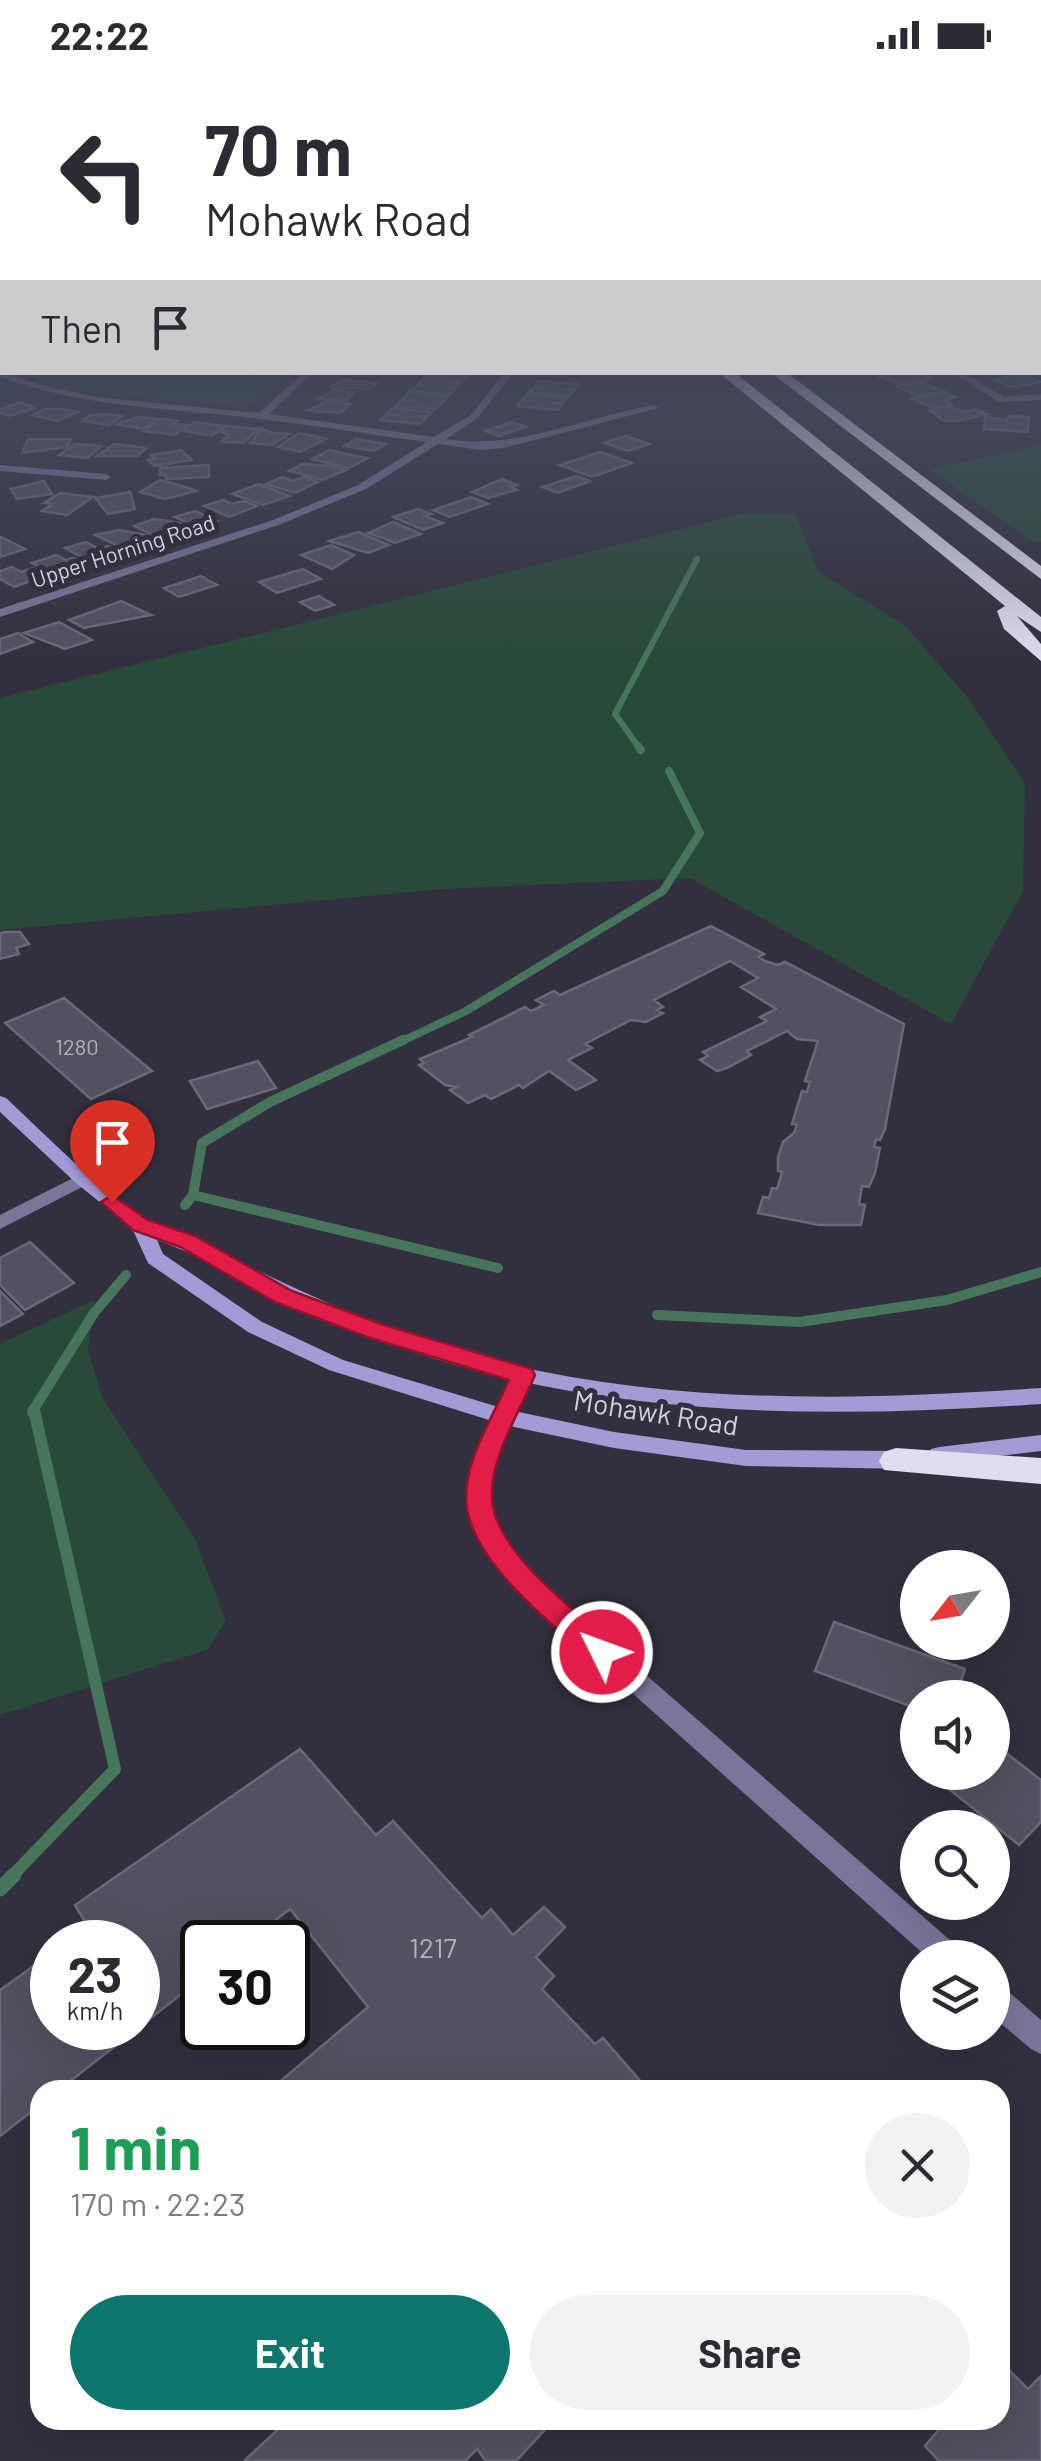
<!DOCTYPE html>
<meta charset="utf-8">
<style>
body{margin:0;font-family:Barlow,sans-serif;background:#f2f2f3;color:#2b2b33;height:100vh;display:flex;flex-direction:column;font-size:38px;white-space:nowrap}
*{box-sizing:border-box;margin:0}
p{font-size:32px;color:#7c7c81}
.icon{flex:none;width:55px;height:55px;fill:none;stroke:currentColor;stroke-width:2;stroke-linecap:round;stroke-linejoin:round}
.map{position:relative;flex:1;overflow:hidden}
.side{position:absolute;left:30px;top:2010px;width:980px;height:350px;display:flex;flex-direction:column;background:#fff;border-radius:30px;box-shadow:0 10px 40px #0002}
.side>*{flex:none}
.banner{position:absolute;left:0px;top:0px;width:1042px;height:305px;box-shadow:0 10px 40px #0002;background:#fff;color:#2b2b33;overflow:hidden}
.needle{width:65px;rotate:239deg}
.tools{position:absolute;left:900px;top:1480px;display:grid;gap:20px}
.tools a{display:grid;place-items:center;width:110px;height:110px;border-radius:50%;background:#fff;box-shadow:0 10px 40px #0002;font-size:50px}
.speed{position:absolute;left:30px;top:1850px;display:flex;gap:20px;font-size:50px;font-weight:700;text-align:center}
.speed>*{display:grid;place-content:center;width:130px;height:130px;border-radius:50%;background:#fff;box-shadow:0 10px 40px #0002;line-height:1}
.speed small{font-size:25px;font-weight:400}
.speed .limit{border:5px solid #111;border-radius:15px;background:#fff;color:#111}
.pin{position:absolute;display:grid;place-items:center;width:85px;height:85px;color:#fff;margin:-102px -42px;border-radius:50% 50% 50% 0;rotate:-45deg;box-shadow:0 0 10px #0007}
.pin .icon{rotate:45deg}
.me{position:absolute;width:110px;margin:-55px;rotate:312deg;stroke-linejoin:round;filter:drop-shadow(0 0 8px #0008)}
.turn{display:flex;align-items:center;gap:35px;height:210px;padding:0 40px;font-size:45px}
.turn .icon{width:130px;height:130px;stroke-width:2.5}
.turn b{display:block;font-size:70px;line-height:85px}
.then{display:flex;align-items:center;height:95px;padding:0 40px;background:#0003;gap:20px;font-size:38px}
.round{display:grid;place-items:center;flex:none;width:105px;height:105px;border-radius:52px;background:#f2f2f3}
.head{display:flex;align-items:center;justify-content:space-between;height:170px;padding:0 40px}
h1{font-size:60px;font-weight:700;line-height:75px;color:#1e9e55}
.action{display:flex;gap:20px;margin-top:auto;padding:20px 40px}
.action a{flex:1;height:115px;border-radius:60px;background:#0f766e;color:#fff;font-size:40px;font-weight:700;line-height:115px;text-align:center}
.action a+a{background:#f2f2f3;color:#2b2b33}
.status{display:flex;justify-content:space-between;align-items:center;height:70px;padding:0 50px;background:#fff;direction:ltr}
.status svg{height:28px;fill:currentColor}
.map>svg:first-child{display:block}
.green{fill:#294a38}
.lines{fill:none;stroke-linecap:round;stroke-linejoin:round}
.stream-far4{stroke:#46755b;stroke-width:6}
.stream-far3{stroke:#46755b;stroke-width:8}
.stream-far2{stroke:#46755b;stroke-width:10}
.stream-far1{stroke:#46755b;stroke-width:12}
.stream{stroke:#46755b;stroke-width:15}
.building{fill:#535161;stroke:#6b6979;stroke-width:2.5}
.minor{fill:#7b759a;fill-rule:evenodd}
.secondary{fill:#a49ad5;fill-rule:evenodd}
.motorway{fill:#e0ddf0;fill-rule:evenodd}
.route{fill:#e11d48;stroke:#92132f;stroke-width:2.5}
.labels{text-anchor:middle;stroke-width:10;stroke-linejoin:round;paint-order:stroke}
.far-street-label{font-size:22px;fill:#d1d0d9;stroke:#32303e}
.number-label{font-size:22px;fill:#b2b0bb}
.street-label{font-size:28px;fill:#d1d0d9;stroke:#32303e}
.near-number-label{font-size:28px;fill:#b2b0bb}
</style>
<div class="status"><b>22:22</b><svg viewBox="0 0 49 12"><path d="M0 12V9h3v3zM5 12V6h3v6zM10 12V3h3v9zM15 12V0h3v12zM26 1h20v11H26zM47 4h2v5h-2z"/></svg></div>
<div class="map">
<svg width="1041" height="2391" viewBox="0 0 1041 2391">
<rect width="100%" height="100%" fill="#32303e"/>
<!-- green -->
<g class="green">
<path d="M 20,303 L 293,303 L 255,334 L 240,337 L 59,319 Z"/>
<path d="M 1041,375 L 1041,471 L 1034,473 L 929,399 Z"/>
<path d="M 795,443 L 818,502 L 906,556 L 967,627 L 1025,713 L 1023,821 L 951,954 L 690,808 L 443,819 L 0,860 L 0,628 L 743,444 Z"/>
<path d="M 94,1230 L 88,1280 L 103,1329 L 195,1469 L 226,1551 L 207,1580 L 0,1645 L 0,1274 Z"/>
</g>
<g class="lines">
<!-- stream-far4 -->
<path class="stream-far4" d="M 640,679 L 615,644 L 697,489"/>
<!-- stream-far3 -->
<g class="stream-far3">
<path d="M 638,676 L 641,680"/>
<path d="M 398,973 L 466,941 L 663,821 L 700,763 L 669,701"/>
</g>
<!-- stream-far2 -->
<g class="stream-far2">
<path d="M 193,1125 L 498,1198"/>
<path d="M 185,1135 L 193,1125 L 202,1073 L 270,1032 L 403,970"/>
<path d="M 657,1245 L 800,1252 L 947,1230 L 1041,1202"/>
<path d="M 32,1342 L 94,1243 L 126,1205"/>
</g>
<!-- stream-far1 -->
<path class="stream-far1" d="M 11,1807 L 115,1699 L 34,1340"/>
<!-- stream -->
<path class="stream" d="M 0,1819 L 14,1805"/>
</g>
<!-- building -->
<g class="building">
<path d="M 430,302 L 444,303 L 471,302 L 459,304 L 468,306 L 464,311 L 425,307 Z"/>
<path d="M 899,302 L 919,302 L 931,309 L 903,315 L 880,307 Z"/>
<path d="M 1022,304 L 1041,312 L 1013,318 L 993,310 Z"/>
<path d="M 342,310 L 377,313 L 371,319 L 331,317 Z"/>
<path d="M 423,310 L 461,313 L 446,319 L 455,319 L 450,325 L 410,321 L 416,316 L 429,316 L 417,315 Z"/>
<path d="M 539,311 L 579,314 L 574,320 L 560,319 L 574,320 L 569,326 L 529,322 L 534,317 L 545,318 L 535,316 Z"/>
<path d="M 922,312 L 942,321 L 918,326 L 898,317 Z"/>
<path d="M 335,319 L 354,323 L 345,331 L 318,329 Z"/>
<path d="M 945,322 L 956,327 L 944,331 L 951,334 L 934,338 L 912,329 Z"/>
<path d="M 408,323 L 447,327 L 442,333 L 432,332 L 441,334 L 436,339 L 396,336 L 402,330 L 416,331 L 402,329 Z"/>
<path d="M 527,324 L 567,327 L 563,333 L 551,332 L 562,334 L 558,340 L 517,336 L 522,330 L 532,331 L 522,329 Z"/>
<path d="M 20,332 L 35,338 L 10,346 L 0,343 L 0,339 Z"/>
<path d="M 326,332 L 351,334 L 341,343 L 308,340 Z"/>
<path d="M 950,336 L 963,342 L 976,339 L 988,344 L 955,351 L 942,350 L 930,340 Z"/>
<path d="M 392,338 L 432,342 L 427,347 L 416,346 L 426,348 L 420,354 L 380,350 L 386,344 L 401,345 L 387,344 Z"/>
<path d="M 44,339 L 62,339 L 78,342 L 58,351 L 33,345 Z"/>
<path d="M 90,345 L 106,344 L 122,346 L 109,355 L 82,351 Z"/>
<path d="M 1008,346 L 1029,347 L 1028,362 L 984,359 L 985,347 L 1008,350 Z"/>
<path d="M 139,347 L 157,349 L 143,359 L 115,354 Z"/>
<path d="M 160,349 L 177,351 L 173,354 L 187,355 L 175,365 L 144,361 Z"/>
<path d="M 194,352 L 225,356 L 212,366 L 183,361 Z"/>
<path d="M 512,352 L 526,357 L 499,366 L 485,361 Z"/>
<path d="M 228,356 L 259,359 L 243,373 L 222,371 L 229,365 L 221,362 Z"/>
<path d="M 262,359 L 273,363 L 289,364 L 272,375 L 250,373 Z"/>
<path d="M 299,363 L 326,369 L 300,382 L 278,377 Z"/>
<path d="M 626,366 L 649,374 L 628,381 L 604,373 Z"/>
<path d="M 28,369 L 70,369 L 67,377 L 22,383 Z"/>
<path d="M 356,369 L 386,374 L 374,381 L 344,376 Z"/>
<path d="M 75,374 L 101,376 L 88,388 L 59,385 Z"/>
<path d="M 114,374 L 147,378 L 137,386 L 97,386 Z"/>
<path d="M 181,380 L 192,390 L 154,396 L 148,390 L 155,389 L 151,385 Z"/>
<path d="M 329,380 L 351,385 L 368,388 L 349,398 L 312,389 Z"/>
<path d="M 600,382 L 632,393 L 592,407 L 560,395 Z"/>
<path d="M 303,394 L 331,396 L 346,400 L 323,410 L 289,401 Z"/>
<path d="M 209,395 L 209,407 L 166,409 L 166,405 L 160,405 L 160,398 Z"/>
<path d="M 576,406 L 590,411 L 558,423 L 542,417 Z"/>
<path d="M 282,407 L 293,411 L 304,407 L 318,412 L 295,423 L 266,414 Z"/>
<path d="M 502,409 L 517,415 L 511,417 L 517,420 L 488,428 L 472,422 Z"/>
<path d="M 160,410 L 189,418 L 196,421 L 165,429 L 140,422 Z"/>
<path d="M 44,411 L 52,424 L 17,429 L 11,419 Z"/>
<path d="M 259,414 L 290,426 L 263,435 L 232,424 Z"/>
<path d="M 130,422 L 135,439 L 108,444 L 95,428 Z"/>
<path d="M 60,423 L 93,427 L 67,445 L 42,441 L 52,434 L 44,433 Z"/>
<path d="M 471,427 L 488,434 L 450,447 L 433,440 Z"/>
<path d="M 222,430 L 232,434 L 244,431 L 257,436 L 229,447 L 204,436 Z"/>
<path d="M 418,439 L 431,444 L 425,446 L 443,453 L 423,460 L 393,447 Z"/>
<path d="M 195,441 L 217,451 L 196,457 L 175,447 Z"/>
<path d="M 154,449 L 180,453 L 193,459 L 161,469 L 134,456 Z"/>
<path d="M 393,452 L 421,464 L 395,473 L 368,463 Z"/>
<path d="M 119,460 L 146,465 L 157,470 L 127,480 L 95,465 Z"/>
<path d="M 358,462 L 389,475 L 368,483 L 329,471 Z"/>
<path d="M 0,467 L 1,467 L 25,479 L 0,487 Z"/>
<path d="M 86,472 L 99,479 L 108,476 L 121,482 L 91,492 L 65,478 Z"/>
<path d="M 331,475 L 354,485 L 332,499 L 301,485 Z"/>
<path d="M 56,485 L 66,490 L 74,488 L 85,493 L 54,504 L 32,493 Z"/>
<path d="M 12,497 L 21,502 L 33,498 L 47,505 L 14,517 L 0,509 L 0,501 Z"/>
<path d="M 303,499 L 321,509 L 277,523 L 259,512 Z"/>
<path d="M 201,506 L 217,515 L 179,527 L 164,518 Z"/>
<path d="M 319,526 L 334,535 L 315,541 L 300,532 Z"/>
<path d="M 121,531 L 151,545 L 84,558 L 69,550 Z"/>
<path d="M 59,552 L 92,570 L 65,579 L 24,563 Z"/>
<path d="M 18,563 L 33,572 L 0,584 L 0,569 Z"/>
<path d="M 711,856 L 764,884 L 759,887 L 765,891 L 778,895 L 785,892 L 904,954 L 885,1059 L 880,1070 L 876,1069 L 874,1077 L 880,1078 L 875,1103 L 869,1117 L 862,1116 L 859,1134 L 865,1135 L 861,1155 L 819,1155 L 758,1143 L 763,1127 L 769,1128 L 772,1118 L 777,1119 L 782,1102 L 778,1101 L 778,1087 L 783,1072 L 794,1063 L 797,1055 L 792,1054 L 802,1021 L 807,1022 L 810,1012 L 805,1011 L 818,971 L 797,969 L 787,961 L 747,981 L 751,985 L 729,997 L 717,1001 L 700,990 L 708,986 L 703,982 L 767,951 L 760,947 L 776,939 L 741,917 L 758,908 L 730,891 L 654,930 L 663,937 L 657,940 L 663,943 L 646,952 L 631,950 L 585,974 L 592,978 L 568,990 L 596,1010 L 576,1020 L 549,1001 L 523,1018 L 519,1015 L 491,1029 L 485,1025 L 468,1033 L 450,1020 L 457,1017 L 445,1015 L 419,995 L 424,993 L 420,989 L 472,967 L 469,965 L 525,937 L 531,941 L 544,935 L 536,930 L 554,921 L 560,925 Z"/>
<path d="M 5,862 L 20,862 L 29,874 L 16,878 L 19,884 L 0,889 L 0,863 Z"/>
<path d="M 64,928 L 152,1001 L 91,1029 L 5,953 Z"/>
<path d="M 258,991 L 276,1018 L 207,1039 L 190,1011 Z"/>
<path d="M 30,1172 L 74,1213 L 25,1240 L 0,1215 L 0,1188 Z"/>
<path d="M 0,1221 L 23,1244 L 0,1256 Z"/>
<path d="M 834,1552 L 965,1599 L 955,1628 L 918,1628 L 918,1639 L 815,1601 Z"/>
<path d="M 992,1672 L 1041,1710 L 1041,1752 L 1019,1775 L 935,1708 L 941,1702 L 992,1702 Z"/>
<path d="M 300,1679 L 376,1765 L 393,1751 L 482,1848 L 491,1839 L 513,1865 L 544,1837 L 565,1857 L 536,1887 L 554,1906 L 542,1919 L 595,1974 L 603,1968 L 648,2020 L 270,2020 L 368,1937 L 290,1839 L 247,1872 L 202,1872 L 202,1908 L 59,2020 L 40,2020 L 40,2035 L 0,2066 L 0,1920 L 52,1883 L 52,1958 L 138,1958 L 138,1872 L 66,1872 L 88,1857 L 75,1835 Z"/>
<path d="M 1000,2291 L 1028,2319 L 1041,2306 L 1041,2391 L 939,2391 L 925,2376 L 947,2350 L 1000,2350 Z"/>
<path d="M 288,2350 L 554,2350 L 516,2391 L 486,2391 L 477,2379 L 465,2391 L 244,2391 Z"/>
</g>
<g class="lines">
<!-- minor -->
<g class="minor">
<path d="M 0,301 L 35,313 L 96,327 L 259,343 L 304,302 L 314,302 L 269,344 L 434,367 L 471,345 L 505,302 L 514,302 L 477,349 L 446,369 C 521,380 581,348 654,335 L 659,338 L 503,378 L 481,380 L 438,374 L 366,419 L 281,454 L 0,547 L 0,539 L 273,450 L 358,415 L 427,372 C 363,363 299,353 235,346 C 155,338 77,335 0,307 Z"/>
<path d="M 951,302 L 962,302 L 1004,327 L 1041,324 L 1041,330 L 999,332 Z"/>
<path d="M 0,395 L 106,404 L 111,407 L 106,410 L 0,401 Z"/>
<path d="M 83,1103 L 90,1105 L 92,1109 L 90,1113 L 0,1159 L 0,1145 Z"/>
<path d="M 523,1297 L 531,1300 L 534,1305 C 512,1352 472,1419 502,1470 C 514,1490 535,1506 551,1522 L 959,1878 L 963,1888 L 928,1888 L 535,1536 C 518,1519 499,1504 486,1484 C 448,1426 486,1353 515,1300 Z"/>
<path d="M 992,1912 L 1002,1916 L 1041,1950 L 1041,1984 L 1031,1979 L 992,1946 Z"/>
</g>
<!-- secondary -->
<g class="secondary">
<path d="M 0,1026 L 6,1028 C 50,1069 93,1114 143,1147 C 167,1164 205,1174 232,1188 C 289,1216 345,1242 405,1264 C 607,1336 830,1333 1041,1318 L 1041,1334 C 824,1349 600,1349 393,1275 C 360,1263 325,1251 294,1236 C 247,1215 205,1187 157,1170 L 163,1184 L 262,1252 L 343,1290 L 505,1339 L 614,1362 L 746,1380 L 906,1381 L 914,1384 L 917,1390 L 914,1396 L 906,1399 L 746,1396 L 614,1378 L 505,1355 L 329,1300 L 248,1262 L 148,1193 L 132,1158 L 76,1113 L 0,1042 Z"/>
<path d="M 1041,1365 L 1041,1381 L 939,1393 L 931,1391 L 928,1385 L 931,1379 L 939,1377 Z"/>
</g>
<!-- motorway -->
<g class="motorway">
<path d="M 718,302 L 734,302 L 1041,547 L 1041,562 L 1017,546 L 1041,574 L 1041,591 L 1004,559 L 997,541 L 1005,536 Z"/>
<path d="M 770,302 L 786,302 L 1041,496 L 1041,509 Z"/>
<path d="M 896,1378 L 1041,1388 L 1041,1414 L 884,1400 L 879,1391 L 884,1382 Z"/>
</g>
</g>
<!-- sky -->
<linearGradient id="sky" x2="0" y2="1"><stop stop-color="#1c1a22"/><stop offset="0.44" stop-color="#494e63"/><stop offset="1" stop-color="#494e63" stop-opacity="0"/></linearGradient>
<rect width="1041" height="593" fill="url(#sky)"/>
<!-- route -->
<path class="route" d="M 112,1125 L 148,1150 L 195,1166 L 292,1221 L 384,1255 L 532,1299 L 535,1305 C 520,1341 490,1388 492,1428 C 494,1481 574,1540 612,1573 L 616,1582 L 612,1590 L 592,1590 C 550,1552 466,1488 466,1427 C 466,1387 494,1345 509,1310 L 367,1267 L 275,1232 L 180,1177 L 133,1160 L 101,1132 Z"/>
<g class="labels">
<!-- far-street labels -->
<g class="far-street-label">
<text transform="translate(123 481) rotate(-18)" y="8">Upper Horning Road</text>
</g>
<!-- number labels -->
<g class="number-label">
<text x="77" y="985">1280</text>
</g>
<!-- street labels -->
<g class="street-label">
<text transform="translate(656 1343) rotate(9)" y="10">Mohawk Road</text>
</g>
<!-- near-number labels -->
<g class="near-number-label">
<text x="433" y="1888">1217</text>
</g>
</g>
</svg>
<div class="tools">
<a><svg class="needle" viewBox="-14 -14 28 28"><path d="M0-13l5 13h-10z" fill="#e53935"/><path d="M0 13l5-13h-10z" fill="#7c7c81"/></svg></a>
<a><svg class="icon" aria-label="sound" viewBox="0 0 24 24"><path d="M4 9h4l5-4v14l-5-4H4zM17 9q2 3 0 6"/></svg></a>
<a><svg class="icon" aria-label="search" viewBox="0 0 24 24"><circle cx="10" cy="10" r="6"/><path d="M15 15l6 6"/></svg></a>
<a><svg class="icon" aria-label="layers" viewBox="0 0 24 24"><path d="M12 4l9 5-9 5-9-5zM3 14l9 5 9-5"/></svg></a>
</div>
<div class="speed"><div>23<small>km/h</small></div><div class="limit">30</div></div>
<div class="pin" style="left:112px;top:1132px;background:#d93025"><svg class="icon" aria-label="arrive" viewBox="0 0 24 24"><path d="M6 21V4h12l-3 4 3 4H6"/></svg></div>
<svg class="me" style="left:602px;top:1582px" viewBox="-20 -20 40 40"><circle r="17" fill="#e11d48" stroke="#fff" stroke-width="3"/><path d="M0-11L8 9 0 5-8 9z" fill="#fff"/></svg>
<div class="banner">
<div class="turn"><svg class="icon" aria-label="left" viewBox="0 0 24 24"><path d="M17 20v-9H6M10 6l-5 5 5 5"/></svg><div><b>70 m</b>Mohawk Road</div></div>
<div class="then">Then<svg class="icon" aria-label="arrive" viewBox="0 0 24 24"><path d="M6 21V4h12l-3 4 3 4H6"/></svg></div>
</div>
<section class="side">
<div class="head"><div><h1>1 min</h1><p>170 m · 22:23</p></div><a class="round"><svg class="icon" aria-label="close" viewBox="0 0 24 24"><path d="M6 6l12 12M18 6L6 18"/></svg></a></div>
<div class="action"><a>Exit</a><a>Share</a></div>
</section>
</div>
